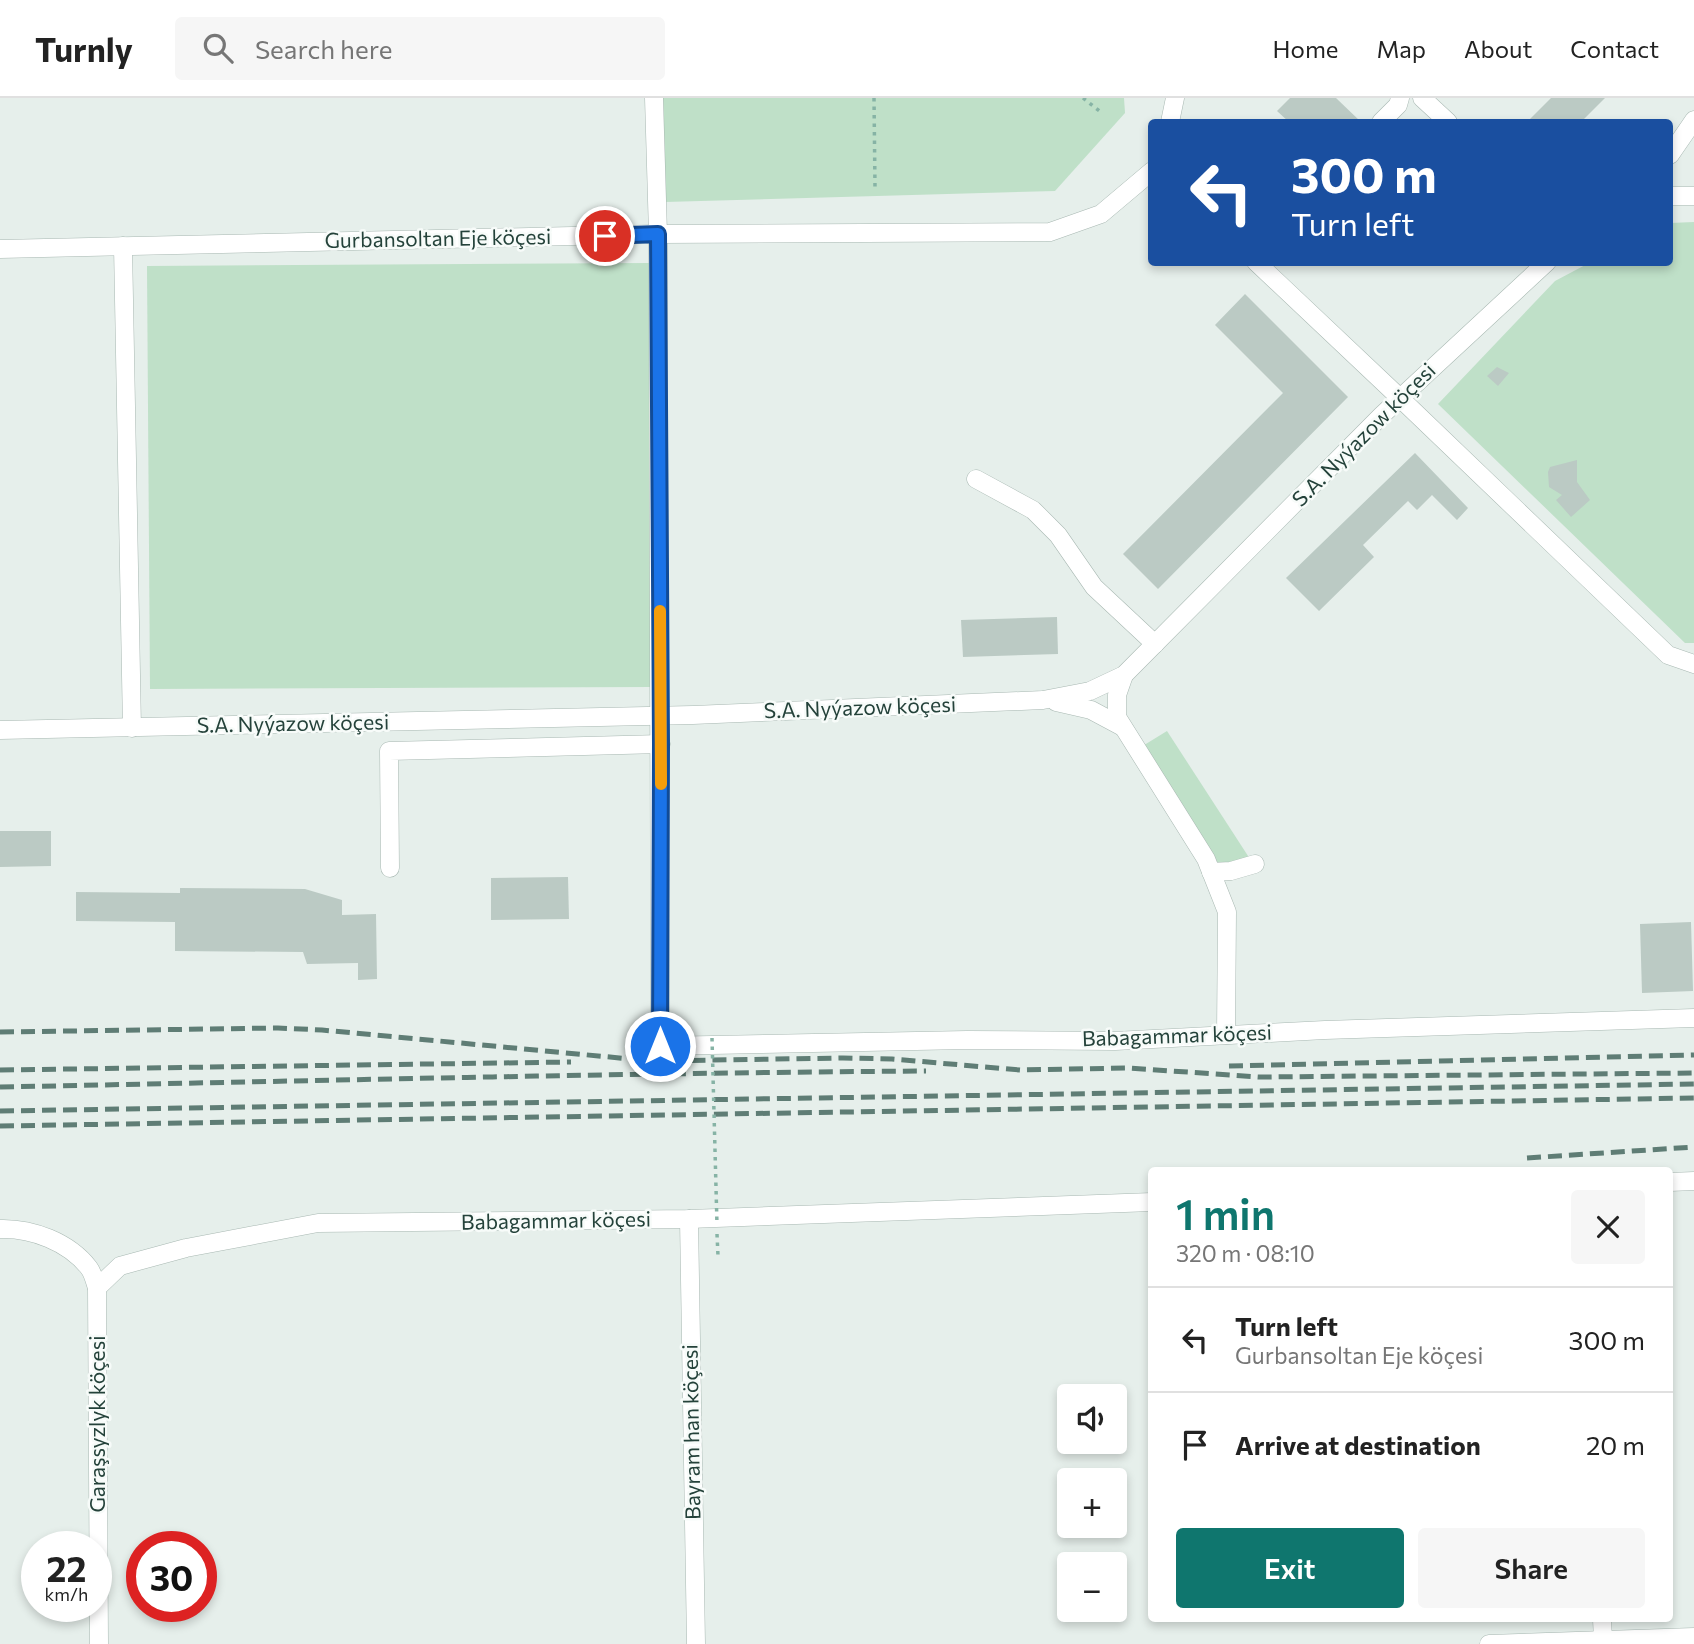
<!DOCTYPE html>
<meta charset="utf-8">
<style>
body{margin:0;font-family:Commissioner,sans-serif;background:#f6f6f6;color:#222;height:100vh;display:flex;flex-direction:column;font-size:26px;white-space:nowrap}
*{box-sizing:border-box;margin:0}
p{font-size:23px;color:#767676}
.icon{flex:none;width:38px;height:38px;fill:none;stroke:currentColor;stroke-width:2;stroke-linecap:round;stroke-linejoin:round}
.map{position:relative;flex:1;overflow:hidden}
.sheet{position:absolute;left:1148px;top:1069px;width:525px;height:455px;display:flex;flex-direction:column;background:#fff;border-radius:7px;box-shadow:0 4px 10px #0003}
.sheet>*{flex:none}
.guide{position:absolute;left:1148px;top:21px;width:525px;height:147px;border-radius:7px;box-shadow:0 4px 10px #0003;background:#1a4fa0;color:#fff;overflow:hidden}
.controls{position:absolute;left:1057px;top:1286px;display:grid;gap:14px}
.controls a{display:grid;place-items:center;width:70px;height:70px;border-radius:7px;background:#fff;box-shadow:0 4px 10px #0003;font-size:35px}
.speed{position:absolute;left:21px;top:1433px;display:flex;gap:14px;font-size:35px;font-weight:700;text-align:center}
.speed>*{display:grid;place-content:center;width:91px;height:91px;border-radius:50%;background:#fff;box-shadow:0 4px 10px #0003;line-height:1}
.speed small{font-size:18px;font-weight:400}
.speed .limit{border:10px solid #d22;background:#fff;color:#111}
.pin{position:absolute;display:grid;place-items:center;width:60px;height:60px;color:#fff;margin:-30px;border:4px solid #fff;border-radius:50%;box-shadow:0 2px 7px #0007}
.me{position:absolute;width:77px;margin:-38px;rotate:0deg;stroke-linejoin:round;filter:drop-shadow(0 0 5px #0008)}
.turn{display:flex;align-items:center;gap:24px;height:147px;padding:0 28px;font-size:32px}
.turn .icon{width:91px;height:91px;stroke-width:2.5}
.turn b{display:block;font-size:49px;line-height:60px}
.round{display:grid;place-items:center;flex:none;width:74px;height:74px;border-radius:7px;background:#f6f6f6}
.headline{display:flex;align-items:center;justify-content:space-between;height:119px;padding:0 28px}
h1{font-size:42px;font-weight:600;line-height:52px;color:#0f766e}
.cta{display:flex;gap:14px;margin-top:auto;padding:14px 28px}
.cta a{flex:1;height:80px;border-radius:7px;background:#0f766e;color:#fff;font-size:28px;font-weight:600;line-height:80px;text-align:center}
.cta a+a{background:#f6f6f6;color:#222}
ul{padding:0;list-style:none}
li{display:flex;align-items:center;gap:21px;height:105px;padding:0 28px;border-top:2px solid #e0e0e0}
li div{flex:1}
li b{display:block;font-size:26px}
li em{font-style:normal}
header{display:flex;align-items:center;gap:42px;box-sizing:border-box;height:98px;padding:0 35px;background:#fff;border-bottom:2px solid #e0e0e0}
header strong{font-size:33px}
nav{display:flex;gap:38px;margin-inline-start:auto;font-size:24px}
.search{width:490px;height:63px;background:#f6f6f6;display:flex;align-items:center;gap:18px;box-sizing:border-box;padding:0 24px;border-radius:7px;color:#767676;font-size:26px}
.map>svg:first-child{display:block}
.green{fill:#bfe0c8}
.building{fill:#bbcac4}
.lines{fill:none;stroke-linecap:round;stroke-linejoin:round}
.minor-casing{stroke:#a8b8b2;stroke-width:19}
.path{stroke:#86b3a5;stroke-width:3.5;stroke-dasharray:3.5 5;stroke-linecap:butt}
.minor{stroke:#fff;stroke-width:18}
.rail{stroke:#5f7d75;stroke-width:5;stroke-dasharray:14 7;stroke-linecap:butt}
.path-bridge{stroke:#86b3a5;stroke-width:3.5;stroke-dasharray:3.5 5;stroke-linecap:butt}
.route-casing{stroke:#114b97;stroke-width:18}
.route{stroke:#1a73e8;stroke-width:12}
.slow{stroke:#f59e0b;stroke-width:12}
.labels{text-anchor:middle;stroke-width:5;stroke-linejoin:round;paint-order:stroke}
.street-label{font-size:21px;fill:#24423a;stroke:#f7fbf9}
</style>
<header>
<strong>Turnly</strong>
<div class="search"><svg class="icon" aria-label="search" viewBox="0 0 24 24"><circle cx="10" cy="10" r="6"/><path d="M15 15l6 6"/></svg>Search here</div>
<nav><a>Home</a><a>Map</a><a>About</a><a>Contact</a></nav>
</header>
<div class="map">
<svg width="1694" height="1546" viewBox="0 0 1694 1546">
<rect width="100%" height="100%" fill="#e6efeb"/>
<!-- green -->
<g class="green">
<path d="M 663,0 L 1124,0 L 1125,15 L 1055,93 L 665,104 Z"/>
<path d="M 1694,124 L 1694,545 L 1685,545 L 1438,306 L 1555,183 L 1589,165 L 1670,164 L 1670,125 Z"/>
<path d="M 649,165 L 652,589 L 150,591 L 147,168 Z"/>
<path d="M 1167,633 L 1250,761 L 1217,767 L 1141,649 Z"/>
</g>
<!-- building -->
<g class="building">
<path d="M 1290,0 L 1336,0 L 1361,24 L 1289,24 L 1277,13 Z"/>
<path d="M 1551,0 L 1605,0 L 1581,24 L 1527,24 Z"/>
<path d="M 1245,196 L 1348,299 L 1158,491 L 1123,456 L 1283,295 L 1215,227 Z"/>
<path d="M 1497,269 L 1509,275 L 1498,288 L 1487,278 Z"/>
<path d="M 1415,355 L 1468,410 L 1457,422 L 1432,397 L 1417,412 L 1408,403 L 1363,447 L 1374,459 L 1319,513 L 1286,480 Z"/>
<path d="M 1577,362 L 1577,384 L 1590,402 L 1571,419 L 1556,402 L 1562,397 L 1549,389 L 1548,374 L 1550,369 Z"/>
<path d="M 1057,519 L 1058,556 L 963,559 L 961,522 Z"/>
<path d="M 0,733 L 51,733 L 51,768 L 0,769 Z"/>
<path d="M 568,779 L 569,821 L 491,822 L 491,780 Z"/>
<path d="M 180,790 L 305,791 L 342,802 L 342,817 L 376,816 L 377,881 L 358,882 L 358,865 L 307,866 L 303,854 L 175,853 L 175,824 L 76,823 L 76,794 L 180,795 Z"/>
<path d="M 1691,824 L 1693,893 L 1642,895 L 1640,826 Z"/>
</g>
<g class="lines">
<defs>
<g id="minor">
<path d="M 654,0 L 658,136 L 660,948 L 967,942 L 1115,943 L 1325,932 L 1694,920"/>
<path d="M 1422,0 L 1448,24"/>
<path d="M 1170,24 L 1175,0"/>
<path d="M 1381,24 L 1398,7 L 1400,0"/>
<path d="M 1670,57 L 1694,22"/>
<path d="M 1670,98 L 1694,98"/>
<path d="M 123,148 L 132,630"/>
<path d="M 0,151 L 658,136 L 1050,134 L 1101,116 L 1152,73"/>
<path d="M 1256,164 L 1400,300 L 1668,557 L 1694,566"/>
<path d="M 976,381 L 1033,412 L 1058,437 L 1094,489 L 1155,546"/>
<path d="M 1124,577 L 1117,597 L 1117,619 L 1206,761 L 1227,814 L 1226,937"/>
<path d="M 1056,604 L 1091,612 L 1121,628"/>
<path d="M 0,632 L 693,617 L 1043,602 L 1090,593 L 1124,577 L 1382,317 L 1547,164"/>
<path d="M 390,770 L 389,653 L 661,646"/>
<path d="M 1211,774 L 1231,773 L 1255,766"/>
<path d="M 1670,1084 L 1694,1083"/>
<path d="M 689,1121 L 696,1546"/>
<path d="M 0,1131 C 32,1130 69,1144 89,1170 C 93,1175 95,1184 97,1190 L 99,1546"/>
<path d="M 97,1190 L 120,1168 L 186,1150 L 318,1125 L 689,1121 L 1152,1104"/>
<path d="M 1602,1521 L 1603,1542"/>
<path d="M 1489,1546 L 1694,1539"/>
</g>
</defs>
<!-- minor casing -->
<use href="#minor" class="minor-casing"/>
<!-- path -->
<g class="path">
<path d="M 874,0 L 875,89"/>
<path d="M 1083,0 L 1102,15"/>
<path d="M 717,1136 L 718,1158"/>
</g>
<!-- minor -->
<use href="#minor" class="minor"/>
<!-- rail -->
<g class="rail">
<path d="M 0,934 L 278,930 L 322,932 L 652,963 L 843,960 L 892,961 L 1020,972 L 1128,970 L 1259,979 L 1694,975"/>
<path d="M 1229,968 L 1694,957"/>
<path d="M 0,972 L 571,964"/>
<path d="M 0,989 C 309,983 617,975 926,973"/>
<path d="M 0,1013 L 1694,986"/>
<path d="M 0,1028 L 1694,1000"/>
<path d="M 1527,1060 L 1694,1049"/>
</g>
<!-- path-bridge -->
<path class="path-bridge" d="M 712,940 L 717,1127"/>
</g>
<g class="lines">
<defs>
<path id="route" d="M 605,138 L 658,136 L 661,646 L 660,948"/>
</defs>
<!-- route casing -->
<use href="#route" class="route-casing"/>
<!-- route -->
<use href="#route" class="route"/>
<!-- slow -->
<path class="slow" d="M 660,513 L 661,686"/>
</g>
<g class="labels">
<!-- street labels -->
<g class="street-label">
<text transform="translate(438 141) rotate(-1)" y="7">Gurbansoltan Eje köçesi</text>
<text transform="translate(1364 337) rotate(-45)" y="7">S.A. Nyýazow köçesi</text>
<text transform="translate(860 610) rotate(-2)" y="7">S.A. Nyýazow köçesi</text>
<text transform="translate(293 626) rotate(-1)" y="7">S.A. Nyýazow köçesi</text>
<text transform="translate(1177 938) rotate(-2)" y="7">Babagammar köçesi</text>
<text transform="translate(556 1123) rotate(-1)" y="7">Babagammar köçesi</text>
<text transform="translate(98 1326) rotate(-90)" y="7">Garaşsyzlyk köçesi</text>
<text transform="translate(692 1334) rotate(-91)" y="7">Bayram han köçesi</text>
</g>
</g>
</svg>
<div class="controls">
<a><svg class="icon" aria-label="sound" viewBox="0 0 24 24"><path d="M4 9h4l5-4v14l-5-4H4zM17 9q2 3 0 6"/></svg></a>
<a>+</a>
<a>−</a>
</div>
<div class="speed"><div>22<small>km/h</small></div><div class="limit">30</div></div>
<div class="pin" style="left:605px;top:138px;background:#d93025"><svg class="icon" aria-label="arrive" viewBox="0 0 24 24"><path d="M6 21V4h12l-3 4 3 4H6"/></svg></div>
<svg class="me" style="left:660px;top:948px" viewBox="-20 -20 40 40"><circle r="17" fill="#1a73e8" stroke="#fff" stroke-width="3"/><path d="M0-11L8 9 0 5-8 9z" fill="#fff"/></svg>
<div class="guide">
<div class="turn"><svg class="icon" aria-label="left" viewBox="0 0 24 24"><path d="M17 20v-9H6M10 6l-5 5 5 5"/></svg><div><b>300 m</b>Turn left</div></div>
</div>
<section class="sheet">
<div class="headline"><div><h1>1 min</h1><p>320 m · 08:10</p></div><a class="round"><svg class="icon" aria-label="close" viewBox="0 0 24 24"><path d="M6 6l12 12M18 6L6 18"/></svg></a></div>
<ul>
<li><svg class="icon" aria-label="left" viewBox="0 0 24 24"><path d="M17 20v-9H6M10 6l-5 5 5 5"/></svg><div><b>Turn left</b><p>Gurbansoltan Eje köçesi</p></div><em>300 m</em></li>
<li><svg class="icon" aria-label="arrive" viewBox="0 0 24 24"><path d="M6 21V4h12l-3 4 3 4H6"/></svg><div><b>Arrive at destination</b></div><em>20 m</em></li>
</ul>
<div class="cta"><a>Exit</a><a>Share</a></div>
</section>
</div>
